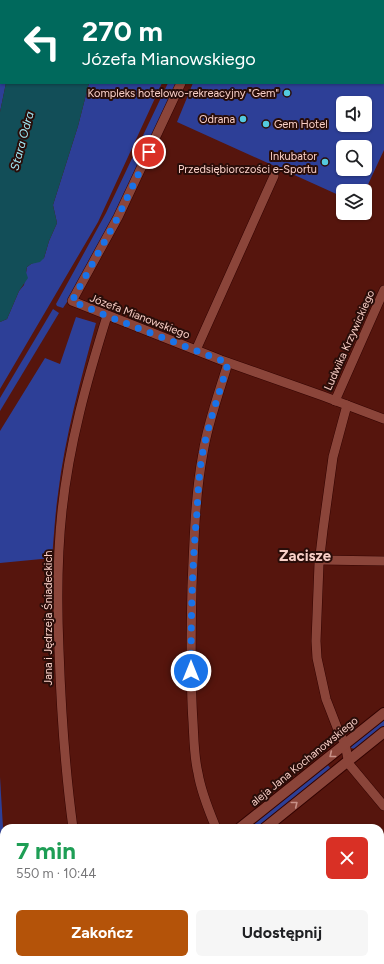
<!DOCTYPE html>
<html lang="pl">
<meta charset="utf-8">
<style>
body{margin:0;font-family:Figtree,sans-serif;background:#f6f6f6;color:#202124;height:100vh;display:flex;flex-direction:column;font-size:15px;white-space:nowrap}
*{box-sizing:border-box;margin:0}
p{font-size:13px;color:#757577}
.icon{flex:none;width:22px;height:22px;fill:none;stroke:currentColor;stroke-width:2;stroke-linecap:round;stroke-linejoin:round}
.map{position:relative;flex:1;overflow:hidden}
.drawer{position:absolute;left:0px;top:824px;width:384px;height:140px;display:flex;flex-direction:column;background:#fff;border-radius:12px 12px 0 0;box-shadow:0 1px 3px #0004}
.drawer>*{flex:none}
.banner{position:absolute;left:0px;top:0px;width:384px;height:84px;box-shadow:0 1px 3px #0004;background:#00695c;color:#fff;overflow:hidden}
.buttons{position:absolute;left:336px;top:96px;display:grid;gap:8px}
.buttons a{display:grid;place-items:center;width:36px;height:36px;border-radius:6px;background:#fff;box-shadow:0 1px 3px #0004;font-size:20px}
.pin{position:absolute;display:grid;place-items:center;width:34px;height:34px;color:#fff;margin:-17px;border:2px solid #fff;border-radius:50%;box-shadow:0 1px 4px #0007}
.me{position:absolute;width:44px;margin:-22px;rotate:0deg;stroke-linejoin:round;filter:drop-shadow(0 0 3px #0008)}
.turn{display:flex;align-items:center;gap:14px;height:84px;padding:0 16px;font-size:18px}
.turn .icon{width:52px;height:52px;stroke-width:2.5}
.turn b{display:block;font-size:28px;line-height:34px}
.round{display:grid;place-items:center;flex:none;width:42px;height:42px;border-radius:6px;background:#f6f6f6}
.overview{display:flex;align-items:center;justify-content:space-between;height:68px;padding:0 16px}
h1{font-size:24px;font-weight:700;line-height:30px;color:#1e9e55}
.primary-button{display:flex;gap:8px;margin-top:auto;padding:8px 16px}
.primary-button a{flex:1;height:46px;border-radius:6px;background:#b45309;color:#fff;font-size:16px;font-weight:700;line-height:46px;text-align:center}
.primary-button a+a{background:#f6f6f6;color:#202124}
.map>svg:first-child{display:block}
.green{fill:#2d3f97;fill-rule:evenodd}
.water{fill:#124e58}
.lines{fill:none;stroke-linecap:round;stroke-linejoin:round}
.stream{stroke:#124e58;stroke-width:2.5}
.minor-casing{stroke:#320301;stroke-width:10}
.tertiary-casing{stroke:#320301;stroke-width:12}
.secondary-casing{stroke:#320301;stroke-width:12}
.minor{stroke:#8b453a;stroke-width:9}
.tertiary{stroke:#8b453a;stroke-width:10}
.secondary{stroke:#8b453a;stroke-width:10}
.oneway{stroke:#c89188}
.route{stroke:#1a73e8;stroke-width:7;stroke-dasharray:0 12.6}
.poi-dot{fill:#54cade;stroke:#290d09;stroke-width:1.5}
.labels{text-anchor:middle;stroke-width:4;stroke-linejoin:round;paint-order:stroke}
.poi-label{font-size:11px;fill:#f9cfc7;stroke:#290d09;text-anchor:end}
.street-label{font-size:11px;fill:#f9cfc7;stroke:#290d09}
.water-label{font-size:12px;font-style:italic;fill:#a1e8f5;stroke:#290d09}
.district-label{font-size:15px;font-weight:bold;fill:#f9cfc7;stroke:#290d09}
</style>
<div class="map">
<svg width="384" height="964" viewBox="0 0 384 964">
<rect width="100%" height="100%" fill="#56150d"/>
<!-- green -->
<g class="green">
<path d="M 0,0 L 21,0 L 1,1 L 1,83 L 6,83 L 0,112 Z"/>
<path d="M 228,0 L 384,0 L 384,150 L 365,191 L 343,191 L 343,197 L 177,122 L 193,83 L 383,83 L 383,1 L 228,1 ZM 343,103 L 365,103 L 365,125 L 343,125 ZM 343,147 L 365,147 L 365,169 L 343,169 Z"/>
<path d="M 89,83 L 162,83 L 98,222 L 0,389 L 0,322 L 7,319 L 19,291 L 24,285 L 27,267 L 31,264 L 44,258 L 49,241 L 57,223 L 53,205 L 78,126 Z"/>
<path d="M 168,83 L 177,83 L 111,223 L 69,299 L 63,308 L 57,306 L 56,304 L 106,213 Z"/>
<path d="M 53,309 L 59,313 L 0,411 L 0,398 Z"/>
<path d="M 76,317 L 96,323 C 81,379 65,436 58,494 C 55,515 54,536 52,558 L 0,563 L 0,431 L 45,358 L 60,364 Z"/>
<path d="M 384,719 L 384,726 L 355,749 L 351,748 L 352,744 Z"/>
<path d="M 327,764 L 331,769 L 257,828 L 247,828 Z"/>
<path d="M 0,777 L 4,844 L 0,846 Z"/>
<path d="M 384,915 L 384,964 L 333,964 L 337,960 L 380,960 L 380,918 Z"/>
</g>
<!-- water -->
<path class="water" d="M 6,83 L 89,83 L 78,126 L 53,205 L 57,223 L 49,241 L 44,258 L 40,262 L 31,264 L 27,267 L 26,272 L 28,278 L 19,291 L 7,319 L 0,322 L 0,112 Z"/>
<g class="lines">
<!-- stream -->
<g class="stream">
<path d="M 380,950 L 384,946"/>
<path d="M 365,964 L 369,960"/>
</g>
<defs>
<g id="minor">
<path d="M 216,1 L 216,0"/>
<path d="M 181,83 L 118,217 L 72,301 L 221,360 L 323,396 L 384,419"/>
<path d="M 196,350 L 274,176"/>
<path d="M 335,401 L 384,290"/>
<path d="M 347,405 L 333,457 L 323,530 L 319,564 L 316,641 L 317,658 L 326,699 L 338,730 L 345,744 L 349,764 L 384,806"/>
<path d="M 320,560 L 384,561"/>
<path d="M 73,828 C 65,769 61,709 59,650 C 57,603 57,557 62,511 C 69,444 87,380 107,316"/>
<path d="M 216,828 C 209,811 201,792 198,773 C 194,757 194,739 193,722 C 190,677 191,631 192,586 C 194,542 195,496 203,453 C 208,422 219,393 228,363"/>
<path d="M 380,913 L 384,909"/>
<path d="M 263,960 L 266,964"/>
<path d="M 329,964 L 333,960"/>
</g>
<path id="tertiary" d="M 109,960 L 111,964"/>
<g id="secondary">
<path d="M 240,828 L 384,713"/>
<path d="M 265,828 L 384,732"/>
<path d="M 8,964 L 16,960"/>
<path d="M 43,964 L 51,960"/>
</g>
</defs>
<!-- minor casing -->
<use href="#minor" class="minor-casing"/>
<!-- tertiary casing -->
<use href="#tertiary" class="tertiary-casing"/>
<!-- secondary casing -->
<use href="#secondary" class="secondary-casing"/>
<!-- minor -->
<use href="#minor" class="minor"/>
<!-- tertiary -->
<use href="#tertiary" class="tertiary"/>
<!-- secondary -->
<use href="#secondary" class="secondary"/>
</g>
<!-- one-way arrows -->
<defs><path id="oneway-chevron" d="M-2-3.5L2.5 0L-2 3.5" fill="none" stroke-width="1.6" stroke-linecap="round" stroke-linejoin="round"/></defs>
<g class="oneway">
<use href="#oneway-chevron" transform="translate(332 755) rotate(141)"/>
<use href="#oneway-chevron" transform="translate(295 804) rotate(-39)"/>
</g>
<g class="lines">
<!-- route -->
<path class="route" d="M 149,152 L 118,217 L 72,301 L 107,316 L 228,363 C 220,392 209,421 203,451 C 199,471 198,492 197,512 C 192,565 191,618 191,671"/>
</g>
<!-- markers -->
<g class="poi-dot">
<circle cx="287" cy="93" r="4"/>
<circle cx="243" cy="119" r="4"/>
<circle cx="266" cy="124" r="4"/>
<circle cx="325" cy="162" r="4"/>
</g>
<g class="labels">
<!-- poi labels -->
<g class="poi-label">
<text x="279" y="97">Kompleks hotelowo-rekreacyjny "Gem"</text>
<text x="235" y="123">Odrana</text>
<text x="274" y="128" text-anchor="start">Gem Hotel</text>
<text x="317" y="160">Inkubator<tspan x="317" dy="13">Przedsiębiorczości e-Sportu</tspan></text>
</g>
<!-- street labels -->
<g class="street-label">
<text transform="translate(140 316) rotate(21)" y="4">Józefa Mianowskiego</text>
<text transform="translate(349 340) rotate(-66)" y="4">Ludwika Krzywickiego</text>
<text transform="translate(48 618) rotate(-90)" y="4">Jana i Jędrzeja Śniadeckich</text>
<text transform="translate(304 761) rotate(-39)" y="4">aleja Jana Kochanowskiego</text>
</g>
<!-- water labels -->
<g class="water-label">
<text transform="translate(22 141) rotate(-75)" y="4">Stara Odra</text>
</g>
<!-- district labels -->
<g class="district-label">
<text x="305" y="561">Zacisze</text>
</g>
</g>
</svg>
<div class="buttons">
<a><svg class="icon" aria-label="sound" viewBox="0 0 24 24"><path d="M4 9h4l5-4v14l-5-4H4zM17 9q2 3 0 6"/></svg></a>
<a><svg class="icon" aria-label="search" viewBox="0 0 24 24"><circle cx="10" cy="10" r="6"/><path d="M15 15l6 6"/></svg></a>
<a><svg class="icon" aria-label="layers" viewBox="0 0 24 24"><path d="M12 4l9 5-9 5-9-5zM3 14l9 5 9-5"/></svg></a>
</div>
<div class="pin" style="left:149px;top:152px;background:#d93025"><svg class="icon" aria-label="arrive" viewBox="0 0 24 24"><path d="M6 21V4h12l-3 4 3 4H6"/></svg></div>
<svg class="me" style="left:191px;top:671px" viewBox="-20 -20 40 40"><circle r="17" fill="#1a73e8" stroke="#fff" stroke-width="3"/><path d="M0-11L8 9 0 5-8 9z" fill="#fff"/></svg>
<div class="banner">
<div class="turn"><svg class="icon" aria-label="left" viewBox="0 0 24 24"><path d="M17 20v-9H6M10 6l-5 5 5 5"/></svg><div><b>270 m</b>Józefa Mianowskiego</div></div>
</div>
<section class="drawer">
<div class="overview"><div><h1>7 min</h1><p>550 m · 10:44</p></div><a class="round" style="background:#d93025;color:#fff"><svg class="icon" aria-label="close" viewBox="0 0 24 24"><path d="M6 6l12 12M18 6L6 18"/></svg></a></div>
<div class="primary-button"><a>Zakończ</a><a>Udostępnij</a></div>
</section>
</div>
